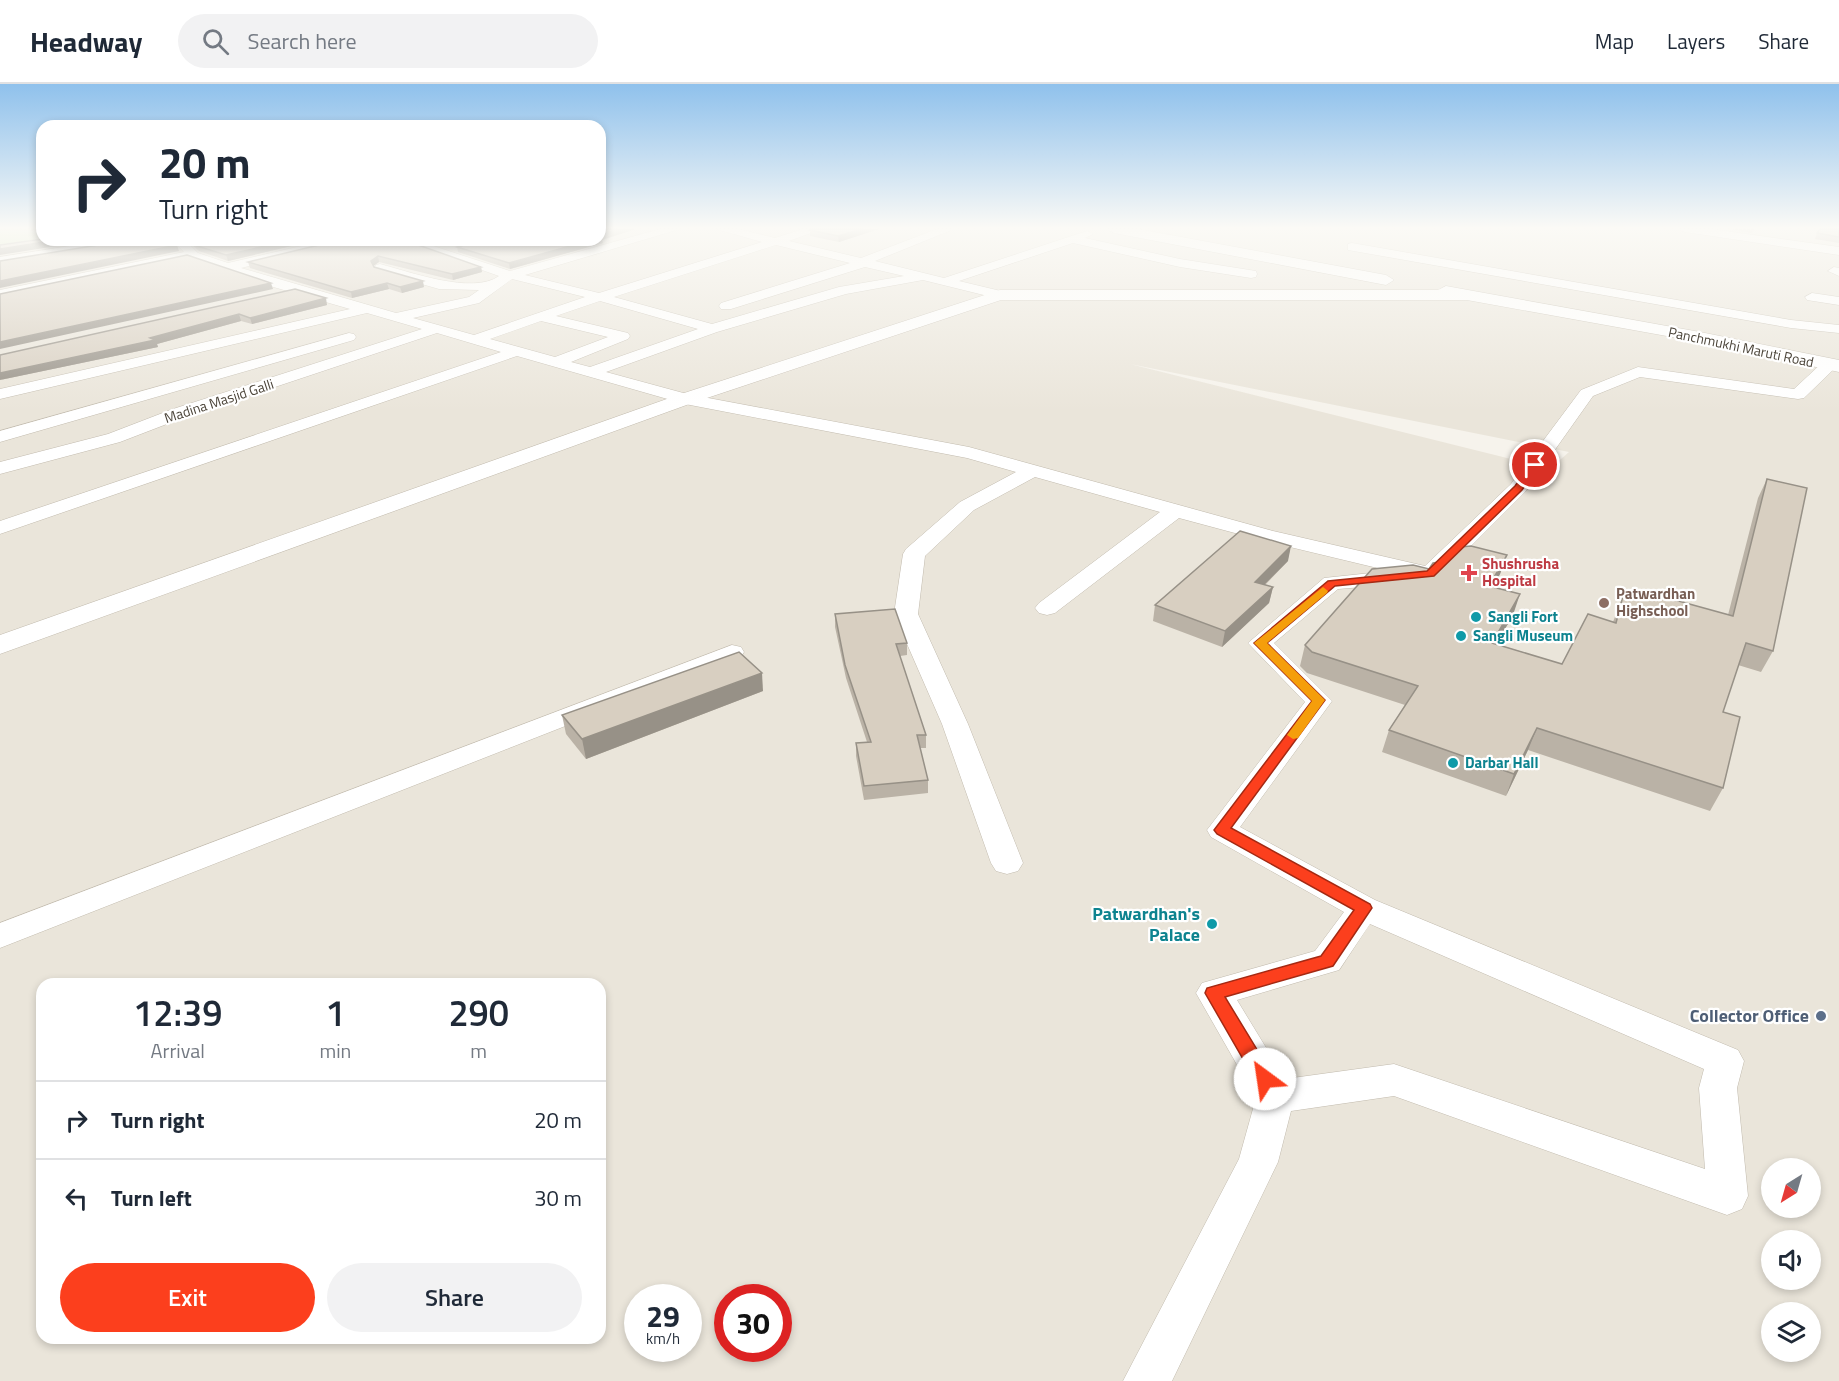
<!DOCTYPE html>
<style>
body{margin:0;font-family:"Titillium Web",sans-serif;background:#f2f2f3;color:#1f2937;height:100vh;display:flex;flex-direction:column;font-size:22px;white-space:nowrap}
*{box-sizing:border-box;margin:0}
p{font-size:20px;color:#747a83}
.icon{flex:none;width:33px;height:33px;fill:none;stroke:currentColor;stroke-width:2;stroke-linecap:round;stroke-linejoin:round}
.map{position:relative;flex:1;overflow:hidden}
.drawer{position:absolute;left:36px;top:894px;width:570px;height:366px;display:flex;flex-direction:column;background:#fff;border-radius:18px;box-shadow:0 3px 9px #0003}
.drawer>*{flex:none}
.banner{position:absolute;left:36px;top:36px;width:570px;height:126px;border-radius:18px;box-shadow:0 3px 9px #0003;background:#fff;color:#1f2937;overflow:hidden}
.needle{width:39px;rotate:217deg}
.controls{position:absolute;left:1761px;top:1074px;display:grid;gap:12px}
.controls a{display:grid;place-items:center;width:60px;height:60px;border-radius:50%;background:#fff;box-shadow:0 3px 9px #0003;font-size:30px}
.speed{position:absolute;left:624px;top:1200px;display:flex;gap:12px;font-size:30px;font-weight:700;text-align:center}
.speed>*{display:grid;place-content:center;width:78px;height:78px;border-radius:50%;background:#fff;box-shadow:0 3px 9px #0003;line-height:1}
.speed small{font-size:15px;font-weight:400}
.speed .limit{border:9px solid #d22;background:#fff;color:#111}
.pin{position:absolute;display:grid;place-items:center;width:51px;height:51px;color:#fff;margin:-26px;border:3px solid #fff;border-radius:50%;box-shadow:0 2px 6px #0007}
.me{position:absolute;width:66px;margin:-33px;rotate:329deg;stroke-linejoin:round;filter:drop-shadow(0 0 4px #0008)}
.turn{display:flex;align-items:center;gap:21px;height:126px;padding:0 24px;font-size:27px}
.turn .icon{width:78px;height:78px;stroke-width:2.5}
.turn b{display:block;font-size:42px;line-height:51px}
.eta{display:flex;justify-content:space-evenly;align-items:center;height:102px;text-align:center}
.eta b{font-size:36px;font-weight:600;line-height:42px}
.button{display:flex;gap:12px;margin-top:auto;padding:12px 24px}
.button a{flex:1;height:69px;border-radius:36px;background:#fc3f1d;color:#fff;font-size:24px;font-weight:600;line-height:69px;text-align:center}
.button a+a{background:#f2f2f3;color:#1f2937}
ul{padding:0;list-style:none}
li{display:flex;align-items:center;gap:18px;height:78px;padding:0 24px;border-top:2px solid #e0e1e3}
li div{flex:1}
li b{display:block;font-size:22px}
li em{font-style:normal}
header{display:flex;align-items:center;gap:36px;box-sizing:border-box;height:84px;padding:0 30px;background:#fff;border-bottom:2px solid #e0e1e3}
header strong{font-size:28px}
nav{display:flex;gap:33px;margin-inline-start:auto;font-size:21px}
.search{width:420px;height:54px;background:#f2f2f3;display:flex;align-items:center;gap:15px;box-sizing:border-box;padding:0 21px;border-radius:33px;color:#747a83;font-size:22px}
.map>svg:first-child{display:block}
.residential{fill:#eae5da;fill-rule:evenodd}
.green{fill:#d2eab5}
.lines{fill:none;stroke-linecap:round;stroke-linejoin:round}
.minor-casing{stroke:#c2bbae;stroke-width:1}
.tertiary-casing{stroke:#c2bbae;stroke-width:1}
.minor{fill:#fff;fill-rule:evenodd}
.tertiary{fill:#fff;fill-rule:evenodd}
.wall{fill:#bab2a6}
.shaded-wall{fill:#979187}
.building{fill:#d8cfc1;stroke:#979187;stroke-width:1.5}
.route{fill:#fc3f1d;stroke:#a42913;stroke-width:1.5}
.slow{fill:#f59e0b}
.health-dot{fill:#e0444e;stroke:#fff;stroke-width:2}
.education-dot{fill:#8d6e63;stroke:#fff;stroke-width:2}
.culture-dot{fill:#0f9aa8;stroke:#fff;stroke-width:2}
.service-dot{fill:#5c6f8a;stroke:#fff;stroke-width:2}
.labels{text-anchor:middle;stroke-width:4.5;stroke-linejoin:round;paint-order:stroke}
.far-street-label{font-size:14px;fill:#4b4439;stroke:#fff}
.health-label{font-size:15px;font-weight:bold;fill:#be3a42;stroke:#fff;text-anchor:start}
.education-label{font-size:15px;font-weight:bold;fill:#785e54;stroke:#fff;text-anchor:start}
.culture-label{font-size:15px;font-weight:bold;fill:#0d838f;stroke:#fff;text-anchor:start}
.near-culture-label{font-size:18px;font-weight:bold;fill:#0d838f;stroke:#fff;text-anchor:end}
.near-service-label{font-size:18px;font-weight:bold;fill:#4e5e75;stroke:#fff;text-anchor:end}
</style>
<header>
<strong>Headway</strong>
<div class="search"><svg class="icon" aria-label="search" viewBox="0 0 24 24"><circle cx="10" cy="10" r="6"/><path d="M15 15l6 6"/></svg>Search here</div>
<nav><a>Map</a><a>Layers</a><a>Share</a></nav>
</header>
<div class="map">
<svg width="1839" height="1297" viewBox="0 0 1839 1297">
<rect width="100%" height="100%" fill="#f6f3ec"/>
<!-- residential -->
<path class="residential" d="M 0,145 L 42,145 L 42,156 L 600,156 L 600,145 L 1839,145 L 1839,1297 L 0,1297 ZM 1130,280 L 1569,368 L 1438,483 L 1535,381 ZM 42,900 L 600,900 L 600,1254 L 42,1254 ZM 1772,1084 L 1810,1084 L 1810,1124 L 1772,1124 ZM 1772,1156 L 1810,1156 L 1810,1196 L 1772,1196 ZM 638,1214 L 688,1214 L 688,1264 L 638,1264 ZM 728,1214 L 778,1214 L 778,1264 L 728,1264 ZM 1772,1228 L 1810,1228 L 1810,1268 L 1772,1268 Z"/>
<!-- green -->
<path class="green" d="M 0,145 L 42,145 L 42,156 L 0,166 Z"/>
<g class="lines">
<defs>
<g id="minor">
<path d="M 660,145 L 680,145 L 525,191 L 599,209 L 762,158 L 716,145 L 738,145 L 775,154 L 803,145 L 822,145 L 789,157 L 861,174 L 937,145 L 954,145 L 875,177 L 944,194 L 1087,147 L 1093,150 L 1085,154 L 1180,175 L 1256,187 L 1257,190 L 1256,193 L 1251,194 L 1180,183 L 1073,159 L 959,197 L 1005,208 L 1007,211 L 1005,214 L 1000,215 L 923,196 L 846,210 L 717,248 L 606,288 L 687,310 L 969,363 L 1273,447 L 1425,482 L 1511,400 L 1581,306 L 1638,283 L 1794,305 L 1823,278 L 1835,278 L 1837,281 L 1835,284 L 1804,314 L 1798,315 L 1640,293 L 1593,312 L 1525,408 L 1438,495 L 1430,497 L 1409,492 L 1407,498 L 1399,500 L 1338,505 L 1274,559 L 1332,617 L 1240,743 L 1375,816 L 1738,966 L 1744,977 L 1737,1004 L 1748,1112 L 1742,1125 L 1727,1131 L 1394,1012 L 1291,1027 L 1278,1078 L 1172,1297 L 1123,1297 L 1239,1075 L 1256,1014 L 1196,909 L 1202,899 L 1315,867 L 1344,828 L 1211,753 L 1207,746 L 1305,618 L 1248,559 L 1324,494 L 1390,487 L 1261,456 L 1179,434 L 1055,529 L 1047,531 L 1039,529 L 1035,524 L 1039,519 L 1160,428 L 1035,393 L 974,426 L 925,472 L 918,530 L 968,640 L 1023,779 L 1018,787 L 1007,790 L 996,787 L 991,779 L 942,640 L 894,530 L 903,470 L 906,465 L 960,418 L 1016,388 L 967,374 L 685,320 L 517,272 L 0,450 L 0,437 L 501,268 L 437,249 L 185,333 L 120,358 L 0,390 L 0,378 L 108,350 L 173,325 L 422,245 L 367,229 L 0,315 L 0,305 L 350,225 L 263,200 L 189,174 L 0,214 L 0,206 L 184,168 L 172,156 L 185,156 L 198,169 L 228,179 L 327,156 L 348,156 L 346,158 L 241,184 L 396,229 L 469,213 L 479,206 L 439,205 L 376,187 L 374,184 L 376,181 L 380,180 C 411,188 472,211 499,192 L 397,156 L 415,156 L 510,187 ZM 776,161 L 850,179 L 721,219 L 719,222 L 721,225 L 731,225 L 865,183 L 904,192 L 839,203 L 712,240 L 614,213 ZM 512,195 L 585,213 L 474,251 L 413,234 L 479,219 ZM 600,217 L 698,245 L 590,283 L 571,278 L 628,255 L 630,252 L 628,249 L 556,232 ZM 541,237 L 608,253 L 555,273 L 490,255 ZM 1370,840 L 1704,985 L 1699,1004 L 1705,1085 L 1394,980 L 1285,995 L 1237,916 L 1339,886 Z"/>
<path d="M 1679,145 L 1711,145 L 1839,163 L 1839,171 L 1685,148 Z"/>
<path d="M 108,156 L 136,156 L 130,160 L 0,181 L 0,173 Z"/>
<path d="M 1352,159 L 1791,236 L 1839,241 L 1839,249 L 1791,244 L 1348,166 L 1348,160 Z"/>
<path d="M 1834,183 L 1839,184 L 1839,192 L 1828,187 Z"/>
<path d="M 1812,209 L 1839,213 L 1839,221 L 1807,216 L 1805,213 Z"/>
<path d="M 349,249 L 354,250 L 356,253 L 354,256 L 0,358 L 0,347 Z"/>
<path d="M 732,561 L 741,563 L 744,568 L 741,573 L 0,864 L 0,839 Z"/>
</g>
<g id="tertiary">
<path d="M 1107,145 L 1138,145 L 1386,191 L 1394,196 L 1386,201 L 1114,149 Z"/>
<path d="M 1446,202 L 1700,248 L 1839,276 L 1839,288 L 1700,258 L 1467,216 L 1001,216 L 692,319 L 0,570 L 0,551 L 678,311 L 1000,206 L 1438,206 Z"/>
</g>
</defs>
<!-- minor casing -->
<use href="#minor" class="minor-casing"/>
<!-- tertiary casing -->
<use href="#tertiary" class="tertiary-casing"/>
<!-- minor -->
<use href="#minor" class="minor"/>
<!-- tertiary -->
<use href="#tertiary" class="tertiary"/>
</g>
<!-- wall -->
<g class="wall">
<path d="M 879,145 L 839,158 L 810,152 L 810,146 Z"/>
<path d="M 1729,145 L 1755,145 L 1752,149 Z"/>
<path d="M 1839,145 L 1839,159 L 1815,155 L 1817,149 Z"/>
<path d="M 187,156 L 317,156 L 228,177 L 199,167 Z"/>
<path d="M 340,156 L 481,183 L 482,188 L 453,196 L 379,178 L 373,182 L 374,183 L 424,203 L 402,209 L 389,205 L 352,214 L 250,184 L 248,178 Z"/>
<path d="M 422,156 L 460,156 L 437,162 Z"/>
<path d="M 602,156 L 603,159 L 510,185 L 458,168 L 457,163 Z"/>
<path d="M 295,205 L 327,221 L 252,240 L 241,237 L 157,260 L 158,263 L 0,296 Z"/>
<path d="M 1767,395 L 1773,567 L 1761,588 L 1738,581 L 1723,628 L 1723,704 L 1710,727 L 1528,666 L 1506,712 L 1382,668 L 1389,646 L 1405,621 L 1307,589 L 1300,582 L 1305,561 L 1429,485 L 1507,471 L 1500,490 L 1493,503 L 1513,531 L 1496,560 L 1562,580 L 1613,538 L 1623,512 L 1728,531 L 1758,414 Z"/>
<path d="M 1288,477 L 1265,501 L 1273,503 L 1269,519 L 1222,563 L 1153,537 L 1155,521 Z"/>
<path d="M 835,530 L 907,559 L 907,571 L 900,572 L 926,651 L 926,664 L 920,664 L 928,696 L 928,709 L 864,716 L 856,672 L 856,659 L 867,658 L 846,594 L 835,543 Z"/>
<path d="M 763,607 L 586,675 L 566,650 L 562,631 Z"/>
</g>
<!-- shaded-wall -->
<g class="shaded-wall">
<path d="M 618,145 L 636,145 L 602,156 L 603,159 L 510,185 L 509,179 L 592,156 L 600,156 L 600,151 Z"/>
<path d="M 862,145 L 879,145 L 839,158 L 838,152 Z"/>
<path d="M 57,156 L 94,156 L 0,171 L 0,165 Z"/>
<path d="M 292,156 L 317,156 L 228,177 L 226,171 Z"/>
<path d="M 436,156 L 460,156 L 437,162 Z"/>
<path d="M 177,161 L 179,167 L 0,204 L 0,197 Z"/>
<path d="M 378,172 L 379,178 L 372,183 L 371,177 Z"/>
<path d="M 481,183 L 482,188 L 453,196 L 452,190 Z"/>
<path d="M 423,197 L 424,203 L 402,209 L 400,203 Z"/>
<path d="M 271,199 L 273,205 L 0,265 L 0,258 Z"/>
<path d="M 387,199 L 389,205 L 352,214 L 351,208 Z"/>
<path d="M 326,214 L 327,221 L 252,240 L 250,234 Z"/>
<path d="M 239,230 L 241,237 L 157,260 L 158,263 L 0,296 L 0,289 L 150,254 Z"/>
<path d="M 1291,462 L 1288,477 L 1252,513 L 1255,498 Z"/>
<path d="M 1507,471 L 1500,490 L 1482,522 L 1489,502 Z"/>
<path d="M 1273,503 L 1269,519 L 1222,563 L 1225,547 Z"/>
<path d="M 1520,510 L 1513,531 L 1485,580 L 1492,559 Z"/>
<path d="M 762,589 L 763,607 L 586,675 L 582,655 Z"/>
<path d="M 1537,644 L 1528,666 L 1506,712 L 1514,690 Z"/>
</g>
<!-- building -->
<g class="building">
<path d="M 600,145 L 618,145 L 600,151 Z"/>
<path d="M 813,145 L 862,145 L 838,152 L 810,146 Z"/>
<path d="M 1820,145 L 1839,145 L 1839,153 L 1817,149 Z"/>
<path d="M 42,155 L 42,156 L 57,156 L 0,165 L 0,161 Z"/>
<path d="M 129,156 L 172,156 L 177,161 L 0,197 L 0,177 Z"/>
<path d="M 191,156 L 292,156 L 226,171 L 197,162 Z"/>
<path d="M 340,156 L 404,156 L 481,183 L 452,190 L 378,172 L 371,177 L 374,183 L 423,197 L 400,203 L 387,199 L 351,208 L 248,178 Z"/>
<path d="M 483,156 L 592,156 L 509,179 L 457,163 Z"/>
<path d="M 187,171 L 271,199 L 0,258 L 0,210 Z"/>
<path d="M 295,205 L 326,214 L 250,234 L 239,230 L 150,254 L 155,256 L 0,289 L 0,271 Z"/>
<path d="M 1767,395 L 1807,404 L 1773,567 L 1746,559 L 1723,628 L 1740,633 L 1723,704 L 1537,644 L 1514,690 L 1389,646 L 1418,602 L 1312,568 L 1305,561 L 1372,485 L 1413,481 L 1429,485 L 1433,479 L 1446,477 L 1460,463 L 1471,462 L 1507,471 L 1489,502 L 1520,510 L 1492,559 L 1562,580 L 1588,530 L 1616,539 L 1623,512 L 1664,513 L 1733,532 Z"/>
<path d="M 1240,447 L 1291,462 L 1255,498 L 1273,503 L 1225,547 L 1155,521 Z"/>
<path d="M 895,525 L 907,559 L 896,560 L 926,651 L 917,651 L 928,696 L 864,702 L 856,659 L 871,658 L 845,581 L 835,530 Z"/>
<path d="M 739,568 L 762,589 L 582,655 L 562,631 Z"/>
</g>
<!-- sky -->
<linearGradient id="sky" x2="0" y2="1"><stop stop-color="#8fc1ec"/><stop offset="0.44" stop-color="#fbfaf6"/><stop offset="1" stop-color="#fbfaf6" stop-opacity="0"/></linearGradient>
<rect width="1839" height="327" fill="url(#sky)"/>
<!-- route -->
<path class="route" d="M 1532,379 L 1540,381 L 1522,406 L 1434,492 L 1335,502 L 1267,559 L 1325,616 L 1231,744 L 1370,820 L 1372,824 L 1333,882 L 1225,913 L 1275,995 L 1272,1001 L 1265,1003 L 1258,1001 L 1205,909 L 1207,904 L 1321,872 L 1354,826 L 1217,750 L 1214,746 L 1312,617 L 1254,559 L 1328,497 L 1427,487 L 1515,402 Z"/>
<!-- slow -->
<path class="slow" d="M 1323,503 L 1328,507 L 1327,509 L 1267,559 L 1325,616 L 1298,654 L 1293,655 L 1287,651 L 1312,617 L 1254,559 Z"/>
<!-- markers -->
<path class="health-dot" d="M1466 480h6v6h6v6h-6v6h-6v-6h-6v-6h6z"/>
<circle class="education-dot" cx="1604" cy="519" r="6"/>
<g class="culture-dot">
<circle cx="1476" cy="533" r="6"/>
<circle cx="1461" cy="552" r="6"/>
<circle cx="1453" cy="679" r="6"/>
<circle cx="1212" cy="840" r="6"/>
</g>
<circle class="service-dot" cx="1821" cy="932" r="6"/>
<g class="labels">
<!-- far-street labels -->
<g class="far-street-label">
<text transform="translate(1741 263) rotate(12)" y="5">Panchmukhi Maruti Road</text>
<text transform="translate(219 317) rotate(-18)" y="5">Madina Masjid Galli</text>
</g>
<!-- health labels -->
<g class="health-label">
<text x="1482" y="485">Shushrusha<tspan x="1482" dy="17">Hospital</tspan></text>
</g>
<!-- education labels -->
<g class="education-label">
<text x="1616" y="515">Patwardhan<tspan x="1616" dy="17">Highschool</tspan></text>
</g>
<!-- culture labels -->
<g class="culture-label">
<text x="1488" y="538">Sangli Fort</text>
<text x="1473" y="557">Sangli Museum</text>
<text x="1465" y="684">Darbar Hall</text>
</g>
<!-- near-culture labels -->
<g class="near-culture-label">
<text x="1200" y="836">Patwardhan's<tspan x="1200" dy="21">Palace</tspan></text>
</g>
<!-- near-service labels -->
<g class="near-service-label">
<text x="1809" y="938">Collector Office</text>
</g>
</g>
</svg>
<div class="controls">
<a><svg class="needle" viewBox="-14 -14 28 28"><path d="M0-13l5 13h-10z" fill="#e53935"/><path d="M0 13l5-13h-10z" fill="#747a83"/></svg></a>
<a><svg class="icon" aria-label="sound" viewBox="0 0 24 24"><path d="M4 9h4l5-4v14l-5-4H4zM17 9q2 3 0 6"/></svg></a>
<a><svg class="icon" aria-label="layers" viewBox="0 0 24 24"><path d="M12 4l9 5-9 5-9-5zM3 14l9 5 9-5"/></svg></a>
</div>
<div class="speed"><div>29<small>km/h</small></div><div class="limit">30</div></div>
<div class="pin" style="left:1535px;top:381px;background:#d93025"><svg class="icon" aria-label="arrive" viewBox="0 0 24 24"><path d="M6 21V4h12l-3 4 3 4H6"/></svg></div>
<svg class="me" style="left:1265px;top:995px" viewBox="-20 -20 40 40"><circle r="19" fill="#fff"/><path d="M0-13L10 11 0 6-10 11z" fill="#fc3f1d"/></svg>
<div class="banner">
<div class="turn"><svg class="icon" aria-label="right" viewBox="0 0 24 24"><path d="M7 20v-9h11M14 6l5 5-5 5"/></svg><div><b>20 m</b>Turn right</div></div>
</div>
<section class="drawer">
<div class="eta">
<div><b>12:39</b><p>Arrival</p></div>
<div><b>1</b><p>min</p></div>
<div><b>290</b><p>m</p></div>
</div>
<ul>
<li><svg class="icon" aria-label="right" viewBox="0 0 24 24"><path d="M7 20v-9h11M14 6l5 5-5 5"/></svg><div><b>Turn right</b></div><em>20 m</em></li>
<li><svg class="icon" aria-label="left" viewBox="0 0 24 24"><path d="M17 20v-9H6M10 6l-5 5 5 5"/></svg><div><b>Turn left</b></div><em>30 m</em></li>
</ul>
<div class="button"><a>Exit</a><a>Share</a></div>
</section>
</div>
